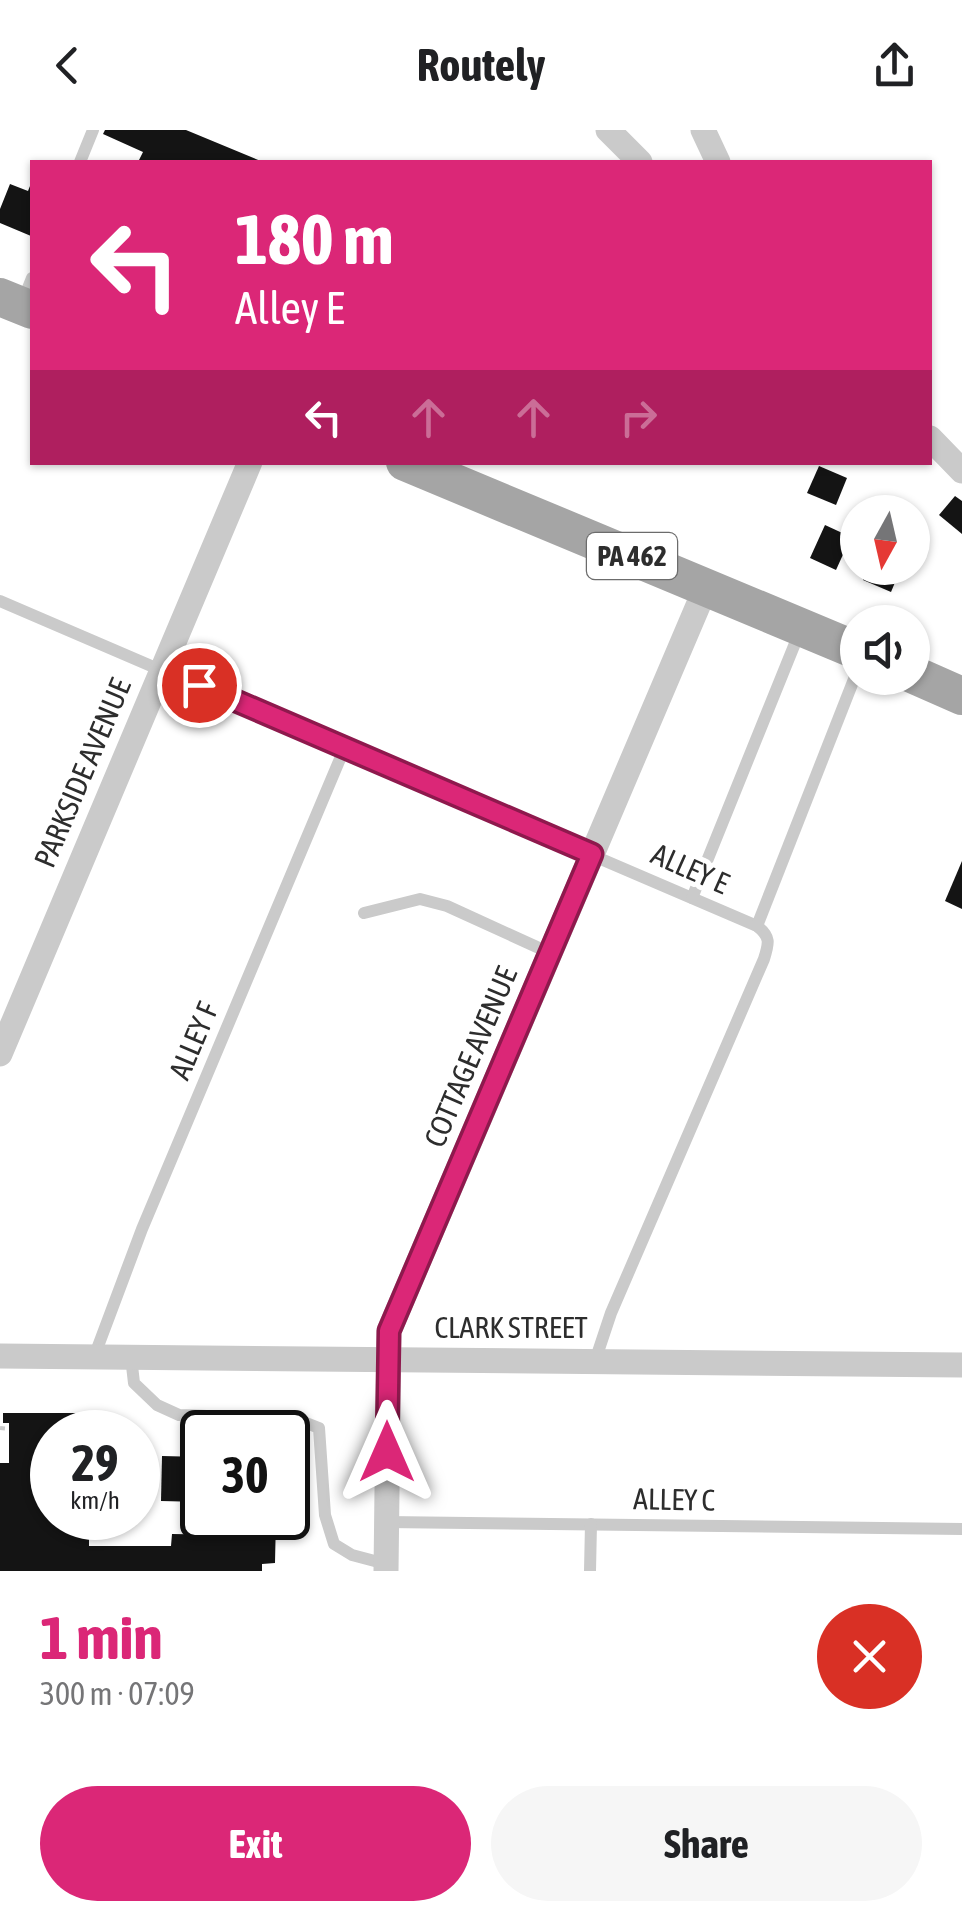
<!DOCTYPE html>
<meta charset="utf-8">
<style>
body{margin:0;font-family:"Asap Condensed",sans-serif;background:#f6f6f6;color:#202124;height:100vh;display:flex;flex-direction:column;font-size:38px;white-space:nowrap}
*{box-sizing:border-box;margin:0}
p{font-size:32px;color:#757577}
.icon{flex:none;width:55px;height:55px;fill:none;stroke:currentColor;stroke-width:2;stroke-linecap:round;stroke-linejoin:round}
.map{position:relative;height:1441px;overflow:hidden}
.details{display:flex;flex-direction:column;background:#fff;flex:1}
.details>*{flex:none}
.guide{position:absolute;left:30px;top:30px;width:902px;height:305px;border-radius:0px;box-shadow:0 2px 8px #0004;background:#db2777;color:#fff;overflow:hidden}
.needle{width:65px;rotate:188deg}
.tools{position:absolute;left:840px;top:365px;display:grid;gap:20px}
.tools a{display:grid;place-items:center;width:90px;height:90px;border-radius:50%;background:#fff;box-shadow:0 2px 8px #0004;font-size:50px}
.speed{position:absolute;left:30px;top:1280px;display:flex;gap:20px;font-size:50px;font-weight:700;text-align:center}
.speed>*{display:grid;place-content:center;width:130px;height:130px;border-radius:50%;background:#fff;box-shadow:0 2px 8px #0004;line-height:1}
.speed small{font-size:25px;font-weight:400}
.speed .limit{border:5px solid #111;border-radius:15px;background:#fff;color:#111}
.pin{position:absolute;display:grid;place-items:center;width:85px;height:85px;color:#fff;margin:-42px;border:5px solid #fff;border-radius:50%;box-shadow:0 2px 10px #0007}
.me{position:absolute;width:110px;margin:-55px;rotate:0deg;stroke-linejoin:round;filter:drop-shadow(0 0 8px #0008)}
.turn{display:flex;align-items:center;gap:35px;height:210px;padding:0 40px;font-size:45px}
.turn .icon{width:130px;height:130px;stroke-width:2.5}
.turn b{display:block;font-size:70px;line-height:85px}
.lanes{display:flex;align-items:center;height:95px;padding:0 40px;background:#0003;justify-content:center;gap:50px;direction:ltr}
.lanes .off{opacity:.35}
.round{display:grid;place-items:center;flex:none;width:105px;height:105px;border-radius:52px;background:#f6f6f6}
.headline{display:flex;align-items:center;justify-content:space-between;height:170px;padding:0 40px}
h1{font-size:60px;font-weight:700;line-height:75px;color:#db2777}
.action{display:flex;gap:20px;margin-top:auto;padding:20px 40px}
.action a{flex:1;height:115px;border-radius:60px;background:#db2777;color:#fff;font-size:40px;font-weight:700;line-height:115px;text-align:center}
.action a+a{background:#f6f6f6;color:#202124}
header{display:flex;justify-content:space-between;align-items:center;height:130px;padding:0 40px;background:#fff;font-size:45px;font-weight:700}
.map>svg:first-child{display:block}
.building{fill:#141414}
.lines{fill:none;stroke-linecap:round;stroke-linejoin:round}
.path{stroke:#cacaca;stroke-width:4;stroke-dasharray:5 5;stroke-linecap:butt}
.service{stroke:#cacaca;stroke-width:12}
.minor{stroke:#cacaca;stroke-width:25}
.primary{stroke:#a5a5a5;stroke-width:38}
.route-casing{stroke:#8e194d;stroke-width:25}
.route{stroke:#db2777;stroke-width:18}
.labels{text-anchor:middle;stroke-width:10;stroke-linejoin:round;paint-order:stroke}
.shield{fill:#fff;stroke:#6c6c6c;stroke-width:2.5}
.shield-label{font-size:28px;font-weight:bold;fill:#2d2d2d}
.street-label{font-size:30px;fill:#2d2d2d;stroke:#fff}
</style>
<header><svg class="icon" aria-label="back" viewBox="0 0 24 24"><path d="M15 5l-7 7 7 7"/></svg>Routely<svg class="icon" aria-label="share" viewBox="0 0 24 24"><path d="M12 15V3M7 8l5-5 5 5M5 13v7h14v-7"/></svg></header>
<div class="map">
<svg width="962" height="1441" viewBox="0 0 962 1441">
<rect width="100%" height="100%" fill="#fff"/>
<!-- building -->
<g class="building">
<path d="M 105,0 L 186,0 L 263,32 L 138,32 L 143,22 L 103,4 Z"/>
<path d="M 32,51 L 32,103 L 31,106 L 0,93 L 0,79 L 10,54 L 28,61 Z"/>
<path d="M 819,336 L 847,348 L 836,375 L 807,363 Z"/>
<path d="M 955,366 L 962,371 L 962,404 L 939,385 Z"/>
<path d="M 825,395 L 851,407 L 836,440 L 810,428 Z"/>
<path d="M 869,438 L 901,438 L 891,462 L 863,450 Z"/>
<path d="M 962,731 L 962,779 L 945,771 Z"/>
<path d="M 3,1283 L 90,1283 L 90,1302 L 52,1302 L 52,1388 L 89,1388 L 89,1416 L 171,1416 L 172,1404 L 232,1405 L 232,1388 L 276,1388 L 275,1433 L 262,1434 L 262,1441 L 0,1441 L 0,1333 L 9,1333 L 9,1293 L 3,1293 Z"/>
<path d="M 162,1326 L 202,1327 L 202,1372 L 161,1371 Z"/>
</g>
<g class="lines">
<!-- path -->
<path class="path" d="M 0,1298 L 9,1299"/>
<!-- service -->
<g class="service">
<path d="M 80,32 L 93,0"/>
<path d="M 22,173 L 32,148"/>
<path d="M 0,471 L 757,796 C 771,807 769,813 764,829 L 611,1183 L 595,1231"/>
<path d="M 692,768 L 800,501"/>
<path d="M 364,783 L 420,769 L 447,776 L 550,823"/>
<path d="M 757,796 L 858,539"/>
<path d="M 94,1227 L 142,1099 L 345,617"/>
<path d="M 131,1227 L 134,1253 L 157,1275 L 179,1285 L 296,1289 L 319,1298 L 325,1385 L 334,1414 L 352,1425 L 386,1434"/>
<path d="M 386,1392 L 962,1399"/>
<path d="M 590,1441 L 591,1394"/>
</g>
<!-- minor -->
<g class="minor">
<path d="M 608,0 L 640,32"/>
<path d="M 703,0 L 718,32"/>
<path d="M 930,308 L 962,341"/>
<path d="M 0,924 L 250,332"/>
<path d="M 0,1226 L 962,1235"/>
<path d="M 386,1441 L 389,1201 L 706,457"/>
</g>
<!-- primary -->
<g class="primary">
<path d="M 0,167 L 32,180"/>
<path d="M 405,332 L 858,521"/>
<path d="M 912,544 L 962,566"/>
</g>
</g>
<g class="lines">
<defs>
<path id="route" d="M 199,555 L 592,724 L 389,1201 L 387,1322"/>
</defs>
<!-- route casing -->
<use href="#route" class="route-casing"/>
<!-- route -->
<use href="#route" class="route"/>
</g>
<g class="labels">
<!-- shield labels -->
<rect class="shield" x="587" y="403" width="90" height="46" rx="8"/>
<g class="shield-label">
<text x="632" y="436">PA 462</text>
</g>
<!-- street labels -->
<g class="street-label">
<text transform="translate(83 643) rotate(-67)" y="10">PARKSIDE AVENUE</text>
<text transform="translate(690 739) rotate(24)" y="10">ALLEY E</text>
<text transform="translate(194 911) rotate(-67)" y="10">ALLEY F</text>
<text transform="translate(471 927) rotate(-67)" y="10">COTTAGE AVENUE</text>
<text x="511" y="1208">CLARK STREET</text>
<text transform="translate(674 1370) rotate(1)" y="10">ALLEY C</text>
</g>
</g>
</svg>
<div class="tools">
<a><svg class="needle" viewBox="-14 -14 28 28"><path d="M0-13l5 13h-10z" fill="#e53935"/><path d="M0 13l5-13h-10z" fill="#757577"/></svg></a>
<a><svg class="icon" aria-label="sound" viewBox="0 0 24 24"><path d="M4 9h4l5-4v14l-5-4H4zM17 9q2 3 0 6"/></svg></a>
</div>
<div class="speed"><div>29<small>km/h</small></div><div class="limit">30</div></div>
<div class="pin" style="left:199px;top:555px;background:#d93025"><svg class="icon" aria-label="arrive" viewBox="0 0 24 24"><path d="M6 21V4h12l-3 4 3 4H6"/></svg></div>
<svg class="me" style="left:387px;top:1322px" viewBox="-20 -20 40 40"><path d="M0-17L14 15 0 8-14 15z" fill="#db2777" stroke="#fff" stroke-width="4"/></svg>
<div class="guide">
<div class="turn"><svg class="icon" aria-label="left" viewBox="0 0 24 24"><path d="M17 20v-9H6M10 6l-5 5 5 5"/></svg><div><b>180 m</b>Alley E</div></div>
<div class="lanes"><svg class="icon" aria-label="left" viewBox="0 0 24 24"><path d="M17 20v-9H6M10 6l-5 5 5 5"/></svg><svg class="icon off" aria-label="ahead" viewBox="0 0 24 24"><path d="M12 20V5M6 11l6-6 6 6"/></svg><svg class="icon off" aria-label="ahead" viewBox="0 0 24 24"><path d="M12 20V5M6 11l6-6 6 6"/></svg><svg class="icon off" aria-label="right" viewBox="0 0 24 24"><path d="M7 20v-9h11M14 6l5 5-5 5"/></svg></div>
</div>
</div>
<section class="details">
<div class="headline"><div><h1>1 min</h1><p>300 m · 07:09</p></div><a class="round" style="background:#d93025;color:#fff"><svg class="icon" aria-label="close" viewBox="0 0 24 24"><path d="M6 6l12 12M18 6L6 18"/></svg></a></div>
<div class="action"><a>Exit</a><a>Share</a></div>
</section>
